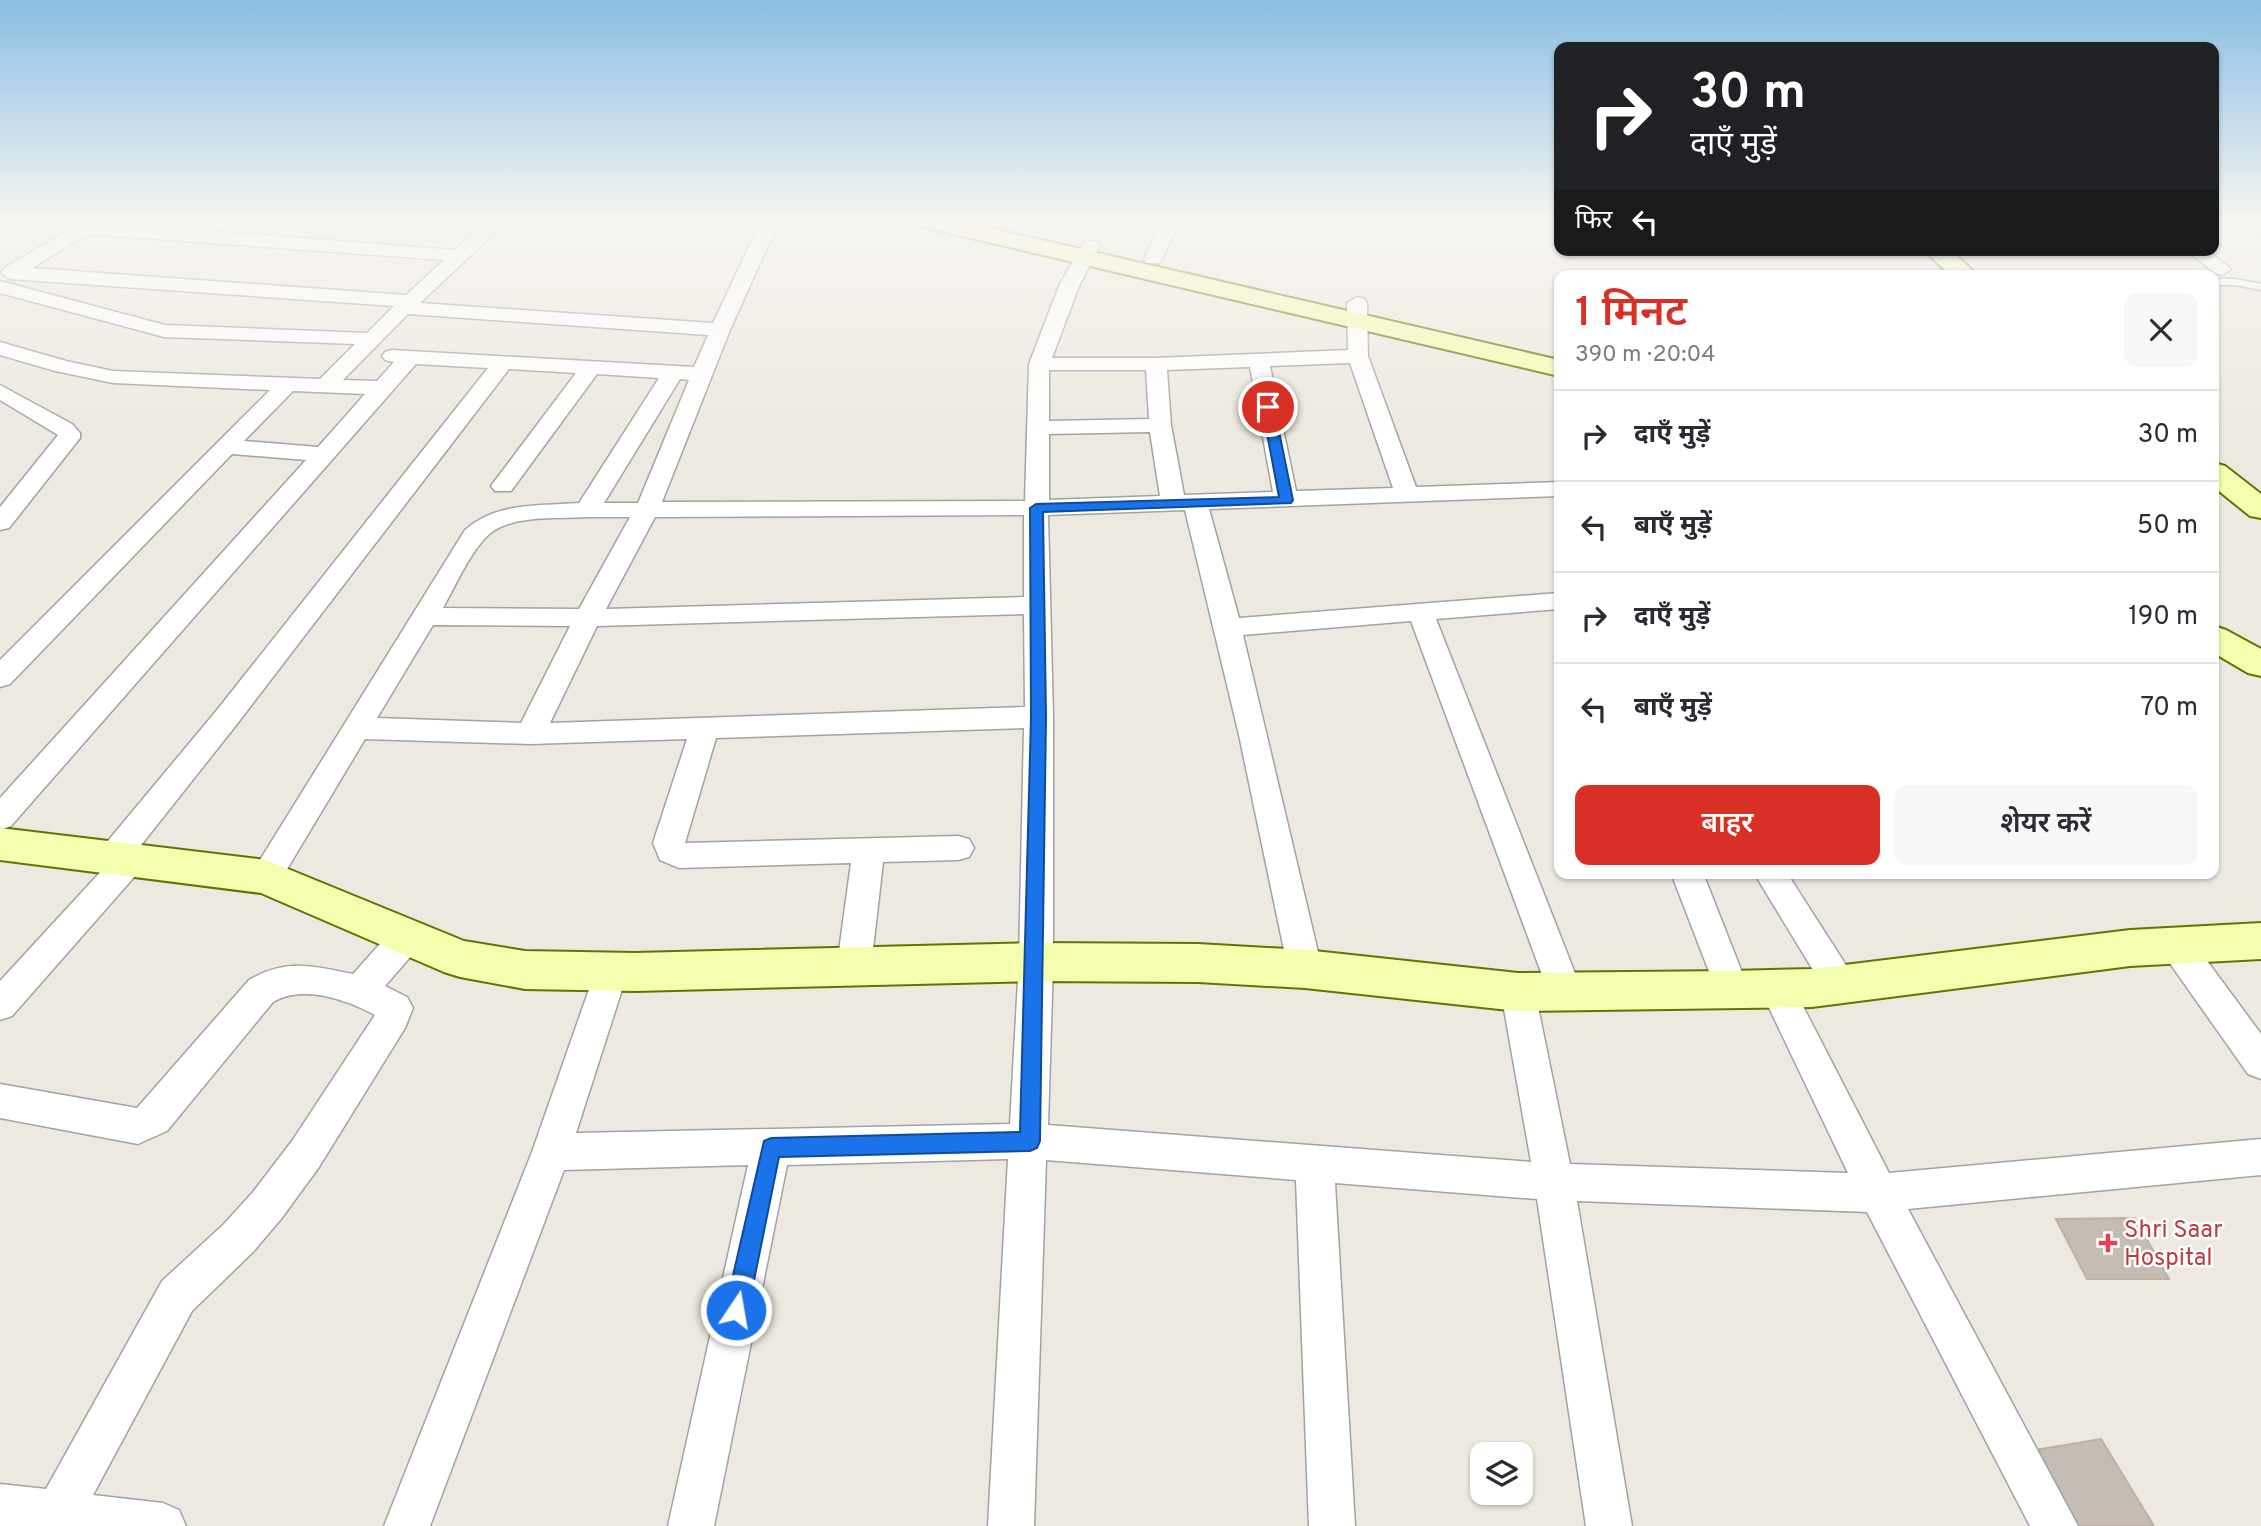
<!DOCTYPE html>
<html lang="hi">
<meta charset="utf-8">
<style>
body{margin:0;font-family:Overpass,"Noto Sans Devanagari",sans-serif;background:#f7f7f7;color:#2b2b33;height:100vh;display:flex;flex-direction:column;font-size:26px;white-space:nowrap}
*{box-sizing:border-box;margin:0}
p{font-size:23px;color:#7c7c81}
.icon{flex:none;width:38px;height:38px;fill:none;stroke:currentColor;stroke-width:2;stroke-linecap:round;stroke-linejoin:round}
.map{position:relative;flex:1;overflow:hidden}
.panel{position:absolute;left:1554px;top:270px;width:665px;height:609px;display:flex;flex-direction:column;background:#fff;border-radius:14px;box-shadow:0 2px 5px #0004}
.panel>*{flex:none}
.guide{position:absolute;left:1554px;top:42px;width:665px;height:214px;border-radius:14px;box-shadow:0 2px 5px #0004;background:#202124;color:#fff;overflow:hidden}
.buttons{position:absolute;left:1470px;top:1442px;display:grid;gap:14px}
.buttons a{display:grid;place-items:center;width:63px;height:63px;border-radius:14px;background:#fff;box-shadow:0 2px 5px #0004;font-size:35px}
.pin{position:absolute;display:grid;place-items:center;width:60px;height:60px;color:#fff;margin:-30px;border:4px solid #fff;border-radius:50%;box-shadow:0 2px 7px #0007}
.me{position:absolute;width:77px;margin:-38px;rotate:12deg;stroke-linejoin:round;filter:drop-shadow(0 0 5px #0008)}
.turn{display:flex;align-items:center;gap:24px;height:147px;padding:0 21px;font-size:32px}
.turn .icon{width:91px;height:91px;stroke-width:2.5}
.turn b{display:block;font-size:49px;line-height:60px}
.then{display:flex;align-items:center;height:66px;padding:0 21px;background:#0003;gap:14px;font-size:26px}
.round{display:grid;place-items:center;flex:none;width:74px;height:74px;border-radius:14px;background:#f7f7f7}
.summary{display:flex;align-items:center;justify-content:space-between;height:119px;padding:0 21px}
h1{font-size:42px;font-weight:600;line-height:52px;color:#d93025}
.button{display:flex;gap:14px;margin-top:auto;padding:14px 21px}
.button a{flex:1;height:80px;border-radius:14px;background:#d93025;color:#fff;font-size:28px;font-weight:600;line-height:80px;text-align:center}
.button a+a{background:#f7f7f7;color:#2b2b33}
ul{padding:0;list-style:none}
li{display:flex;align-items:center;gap:21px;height:91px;padding:0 21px;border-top:2px solid #e1e1e2}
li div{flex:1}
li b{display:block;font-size:26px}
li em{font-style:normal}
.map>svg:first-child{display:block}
.building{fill:#c5bcb3;stroke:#c0b0a1;stroke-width:2}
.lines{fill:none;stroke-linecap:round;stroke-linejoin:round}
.lane-casing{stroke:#a2a2a2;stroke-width:3}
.street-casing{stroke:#a2a2a2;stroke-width:3}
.secondary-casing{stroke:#627400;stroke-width:4}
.lane{fill:#fff;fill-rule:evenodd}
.street{fill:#fff;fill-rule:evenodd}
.secondary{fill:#f5fdae;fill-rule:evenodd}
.route{fill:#1a73e8;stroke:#114b97;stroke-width:2}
.health-dot{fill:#e0444e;stroke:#fff;stroke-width:2.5}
.labels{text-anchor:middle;stroke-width:5;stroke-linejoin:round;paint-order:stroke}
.near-health-label{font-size:24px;fill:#be3a42;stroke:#fff;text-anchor:start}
</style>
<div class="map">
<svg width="2261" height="1526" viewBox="0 0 2261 1526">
<rect width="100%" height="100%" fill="#ede9e0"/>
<!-- building -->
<g class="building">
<path d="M 2135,1218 L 2169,1279 L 2087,1279 L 2056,1219 Z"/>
<path d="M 2101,1439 L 2154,1526 L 2059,1526 L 2018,1453 Z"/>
</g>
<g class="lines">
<defs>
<path id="lane" d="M 2214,279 L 2235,279 L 2261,284 L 2261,290 L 2235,285 L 2214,285 Z"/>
<g id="street">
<path d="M 84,221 L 455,250 L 487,221 L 507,221 L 420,303 L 713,323 L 761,221 L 779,221 L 730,330 L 662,502 L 1025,501 L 1029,364 L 1059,286 L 1085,241 L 1097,241 L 1100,245 L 1079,286 L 1052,358 L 1156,358 L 1348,350 L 1347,303 L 1357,297 L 1364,299 L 1367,303 L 1368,356 L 1416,487 L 1559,482 L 1559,496 L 1209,509 L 1239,618 L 1559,593 L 1559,609 L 1436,619 L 1582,991 L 1577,1002 L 1565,1006 L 1553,1002 L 1548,991 L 1411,621 L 1243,635 L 1322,969 L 1317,979 L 1305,983 L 1293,979 L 1288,969 L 1239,735 L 1185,510 L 1048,515 L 1053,717 L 1053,962 L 1048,1125 L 1531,1162 L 1501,992 L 1506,981 L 1518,977 L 1530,981 L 1535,992 L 1570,1164 L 1848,1173 L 1760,989 L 1765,979 L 1777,974 L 1789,979 L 1889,1173 L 2261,1139 L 2261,1175 L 1908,1209 L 2078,1526 L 2030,1526 L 1867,1212 L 1577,1201 L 1632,1526 L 1586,1526 L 1537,1199 L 1335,1183 L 1355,1526 L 1309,1526 L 1296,1180 L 1046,1160 L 1034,1526 L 988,1526 L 1008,1159 L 787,1165 L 714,1526 L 668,1526 L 748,1165 L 564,1170 L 430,1526 L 384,1526 L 532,1152 L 599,961 L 611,957 L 623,961 L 628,971 L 576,1133 L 1010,1124 L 1019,962 L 1024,728 L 716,738 L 685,843 L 958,836 L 969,839 L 974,848 L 969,857 L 958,860 L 883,862 L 871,966 L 866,976 L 854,980 L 842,976 L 837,966 L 851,863 L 679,868 L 660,860 L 653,843 L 687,739 L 530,744 L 365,739 L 277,886 L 266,890 L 255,886 L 250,877 L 255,868 L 465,530 C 496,502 540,506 579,503 L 659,378 L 597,374 L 511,491 L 495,491 L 491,486 L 576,373 L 509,369 L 237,724 L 138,849 L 142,850 L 147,859 L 142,868 L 12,1016 L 0,1020 L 0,981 L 105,867 L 97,857 L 102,848 L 217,710 L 488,368 L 416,364 L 11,826 L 0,830 L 0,798 L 306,460 L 232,454 L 10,684 L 0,687 L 0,660 L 270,390 L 113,383 L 55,371 L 0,355 L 0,342 L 66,361 L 113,371 L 320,379 L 355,344 L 164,337 L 0,293 L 0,281 L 165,325 L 367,333 L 394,306 L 10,279 L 1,273 L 4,268 ZM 87,234 L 444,260 L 406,295 L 32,268 ZM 408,314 L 708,335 L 694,367 L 392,350 L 385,352 L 382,356 L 385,360 L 394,362 L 377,381 L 343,380 ZM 1350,363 L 1393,488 L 1296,491 L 1270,366 ZM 1250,367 L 1273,492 L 1184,495 L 1171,425 L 1167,370 ZM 1049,370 L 1146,370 L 1149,419 L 1049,421 ZM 680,379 L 689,380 L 638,503 L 604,503 ZM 293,391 L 365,394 L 318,447 L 244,441 ZM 1150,432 L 1160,496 L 1049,500 L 1049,434 ZM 1024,515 L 1024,597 L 606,609 L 655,517 ZM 587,517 L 630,517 L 579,609 L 443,608 C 455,587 475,541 495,530 C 520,515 558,519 587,517 ZM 1024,614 L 1025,707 L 550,723 L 597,626 ZM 433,625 L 570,626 L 521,723 L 377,718 Z"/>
<path d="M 1162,221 L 1180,221 L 1160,263 L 1146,263 L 1144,259 Z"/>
<path d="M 2242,221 L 2261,221 L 2261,233 L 2255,232 Z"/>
<path d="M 2186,250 L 2207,250 L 2231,269 L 2222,275 L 2215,273 Z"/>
<path d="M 0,385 L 72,424 L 80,433 L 80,438 L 9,528 L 0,530 L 0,507 L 58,435 L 0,400 Z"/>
<path d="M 1671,873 L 1703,873 L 1749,990 L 1744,1000 L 1732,1005 L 1720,1000 Z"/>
<path d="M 1754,873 L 1787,873 L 1851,973 L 1856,983 L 1851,993 L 1839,998 L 1827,993 Z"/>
<path d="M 407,923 L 419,927 L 424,937 L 419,947 L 385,986 L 407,997 L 413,1008 L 405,1028 L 319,1167 L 281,1219 L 253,1252 L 192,1311 L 93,1495 L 163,1503 L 179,1510 L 186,1526 L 0,1526 L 0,1484 L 46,1489 L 162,1281 L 224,1224 L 253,1192 L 292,1141 L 375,1015 C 347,1000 303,984 273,1002 L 167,1131 L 151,1138 L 138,1144 L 0,1118 L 0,1084 L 137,1108 L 249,980 C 287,958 312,966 353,974 L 395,927 Z"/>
<path d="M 2176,931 L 2188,935 L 2261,1034 L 2261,1079 L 2248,1074 L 2164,955 L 2159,945 L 2164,935 Z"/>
</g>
<g id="secondary">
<path d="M 917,221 L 960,221 L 1559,360 L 1559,376 L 928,228 L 920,226 Z"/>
<path d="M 1924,250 L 1951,250 L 1977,275 L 1950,275 Z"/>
<path d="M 2214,463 L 2225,466 L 2261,494 L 2261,518 L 2250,516 L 2214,487 Z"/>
<path d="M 2214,626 L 2226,630 L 2261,649 L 2261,676 L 2248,673 L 2214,653 Z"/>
<path d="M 0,828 L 266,860 L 464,941 L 525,951 L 635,953 L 1036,943 L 1198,944 L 1305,950 L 1518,973 L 1732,971 L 1812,969 L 2130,930 L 2261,923 L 2261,959 L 2130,966 L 1812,1007 L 1518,1011 L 1305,988 L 1198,982 L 1036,981 L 635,991 L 525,989 L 460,977 L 444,972 L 261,893 L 0,860 Z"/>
</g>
</defs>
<!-- lane casing -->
<use href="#lane" class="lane-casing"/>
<!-- street casing -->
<use href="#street" class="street-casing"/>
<!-- secondary casing -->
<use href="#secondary" class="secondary-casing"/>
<!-- lane -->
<use href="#lane" class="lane"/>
<!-- street -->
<use href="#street" class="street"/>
<!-- secondary -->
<use href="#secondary" class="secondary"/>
</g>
<!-- sky -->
<linearGradient id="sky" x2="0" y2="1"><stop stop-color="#8abee4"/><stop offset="0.51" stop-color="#f7f5f1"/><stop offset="1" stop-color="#f7f5f1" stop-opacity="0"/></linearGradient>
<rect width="2261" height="435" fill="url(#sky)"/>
<!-- route -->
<path class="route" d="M 1268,404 L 1274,407 L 1293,500 L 1291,503 L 1043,512 L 1046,717 L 1040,1141 L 1037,1148 L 1030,1151 L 779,1157 L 748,1310 L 744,1318 L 736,1321 L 728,1318 L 725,1310 L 764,1141 L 771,1138 L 1020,1132 L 1031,717 L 1030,508 L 1036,504 L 1279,497 L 1262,407 Z"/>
<!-- markers -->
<path class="health-dot" d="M2104.5 1232.5h7v7h7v7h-7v7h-7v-7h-7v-7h7z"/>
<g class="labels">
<!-- near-health labels -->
<g class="near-health-label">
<text x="2124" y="1237">Shri Saar<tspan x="2124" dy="28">Hospital</tspan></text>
</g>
</g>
</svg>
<div class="buttons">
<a><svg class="icon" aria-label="layers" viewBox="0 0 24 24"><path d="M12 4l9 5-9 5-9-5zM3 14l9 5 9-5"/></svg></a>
</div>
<div class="pin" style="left:1268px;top:407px;background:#d93025"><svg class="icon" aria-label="arrive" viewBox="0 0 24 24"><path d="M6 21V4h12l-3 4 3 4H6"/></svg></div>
<svg class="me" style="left:736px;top:1310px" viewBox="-20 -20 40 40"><circle r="17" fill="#1a73e8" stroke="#fff" stroke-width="3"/><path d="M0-11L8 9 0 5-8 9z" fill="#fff"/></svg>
<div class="guide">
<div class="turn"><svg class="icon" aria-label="right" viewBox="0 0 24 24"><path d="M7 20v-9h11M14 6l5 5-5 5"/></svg><div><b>30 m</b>दाएँ मुड़ें</div></div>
<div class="then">फिर<svg class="icon" aria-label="left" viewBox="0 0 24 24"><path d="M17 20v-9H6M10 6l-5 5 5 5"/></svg></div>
</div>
<section class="panel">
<div class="summary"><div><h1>1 मिनट</h1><p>390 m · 20:04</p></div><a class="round"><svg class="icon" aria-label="close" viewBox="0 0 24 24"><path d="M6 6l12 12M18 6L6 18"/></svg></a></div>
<ul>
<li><svg class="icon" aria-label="right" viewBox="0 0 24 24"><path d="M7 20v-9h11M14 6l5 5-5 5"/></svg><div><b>दाएँ मुड़ें</b></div><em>30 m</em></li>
<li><svg class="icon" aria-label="left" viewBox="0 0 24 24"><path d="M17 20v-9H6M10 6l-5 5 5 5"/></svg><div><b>बाएँ मुड़ें</b></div><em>50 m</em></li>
<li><svg class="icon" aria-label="right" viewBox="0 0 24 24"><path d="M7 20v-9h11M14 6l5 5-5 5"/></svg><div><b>दाएँ मुड़ें</b></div><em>190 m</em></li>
<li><svg class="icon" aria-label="left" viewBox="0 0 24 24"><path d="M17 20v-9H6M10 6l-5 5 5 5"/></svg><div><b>बाएँ मुड़ें</b></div><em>70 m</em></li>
</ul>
<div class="button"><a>बाहर</a><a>शेयर करें</a></div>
</section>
</div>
